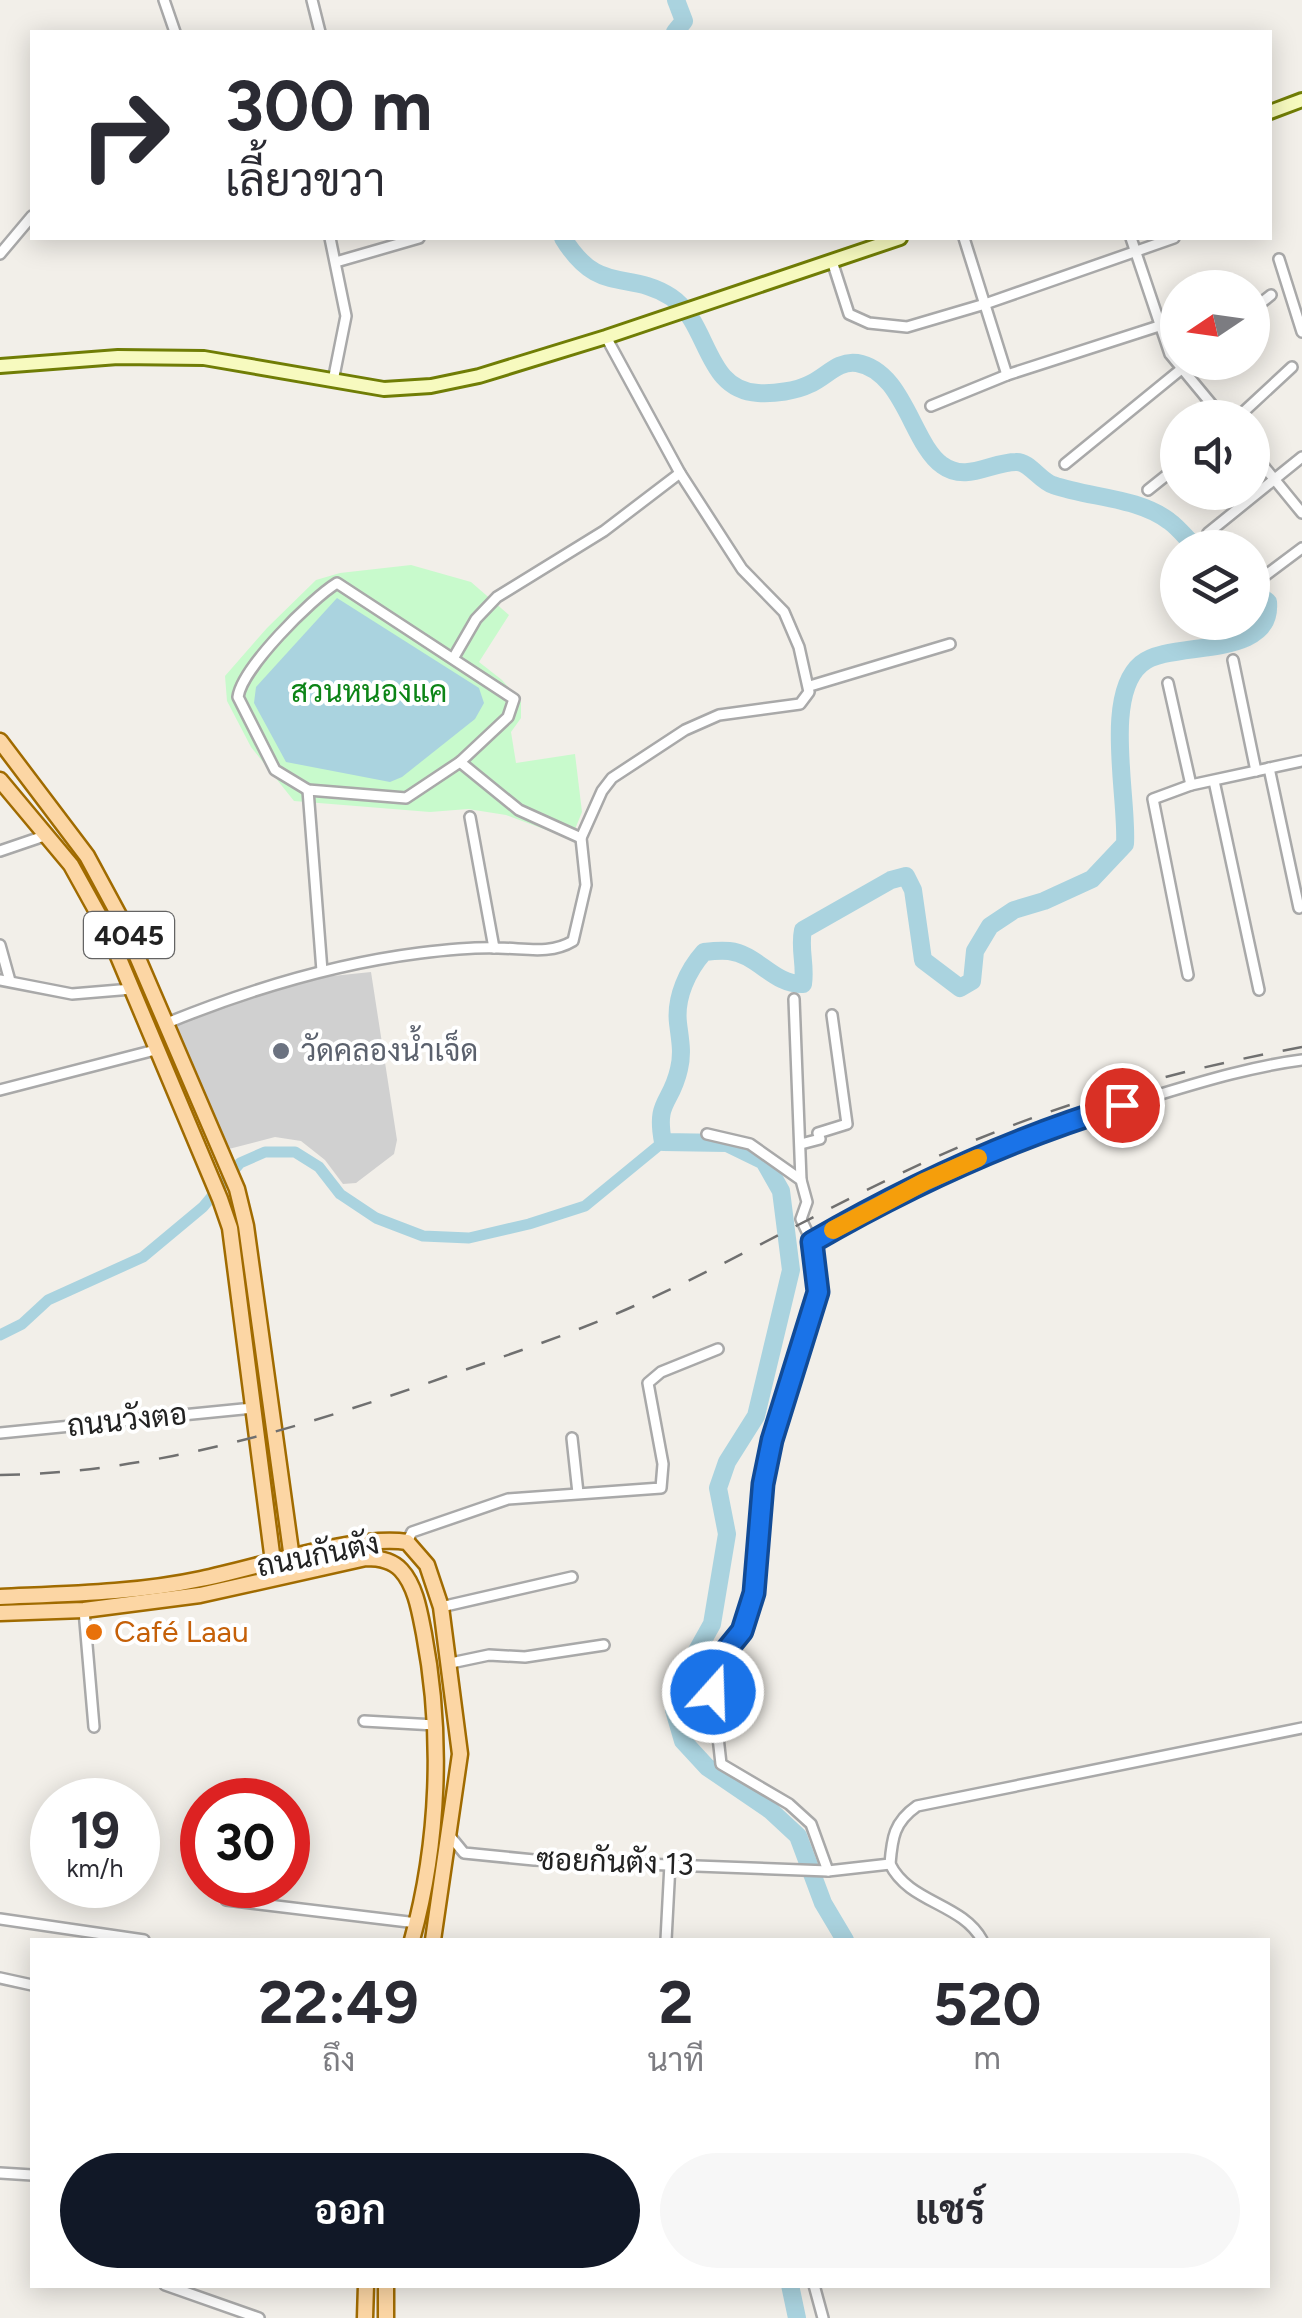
<!DOCTYPE html>
<html lang="th">
<meta charset="utf-8">
<style>
body{margin:0;font-family:Figtree,Sarabun,sans-serif;background:#f7f7f7;color:#2b2b33;height:100vh;display:flex;flex-direction:column;font-size:38px;white-space:nowrap}
*{box-sizing:border-box;margin:0}
p{font-size:32px;color:#7c7c81}
.icon{flex:none;width:55px;height:55px;fill:none;stroke:currentColor;stroke-width:2;stroke-linecap:round;stroke-linejoin:round}
.map{position:relative;flex:1;overflow:hidden}
.drawer{position:absolute;left:30px;top:1938px;width:1240px;height:350px;display:flex;flex-direction:column;background:#fff;border-radius:0px;box-shadow:0 5px 25px #0003}
.drawer>*{flex:none}
.hud{position:absolute;left:30px;top:30px;width:1242px;height:210px;border-radius:0px;box-shadow:0 5px 25px #0003;background:#fff;color:#2b2b33;overflow:hidden}
.needle{width:65px;rotate:257deg}
.buttons{position:absolute;left:1160px;top:270px;display:grid;gap:20px}
.buttons a{display:grid;place-items:center;width:110px;height:110px;border-radius:50%;background:#fff;box-shadow:0 5px 25px #0003;font-size:50px}
.speed{position:absolute;left:30px;top:1778px;display:flex;gap:20px;font-size:50px;font-weight:700;text-align:center}
.speed>*{display:grid;place-content:center;width:130px;height:130px;border-radius:50%;background:#fff;box-shadow:0 5px 25px #0003;line-height:1}
.speed small{font-size:25px;font-weight:400}
.speed .limit{border:15px solid #d22;background:#fff;color:#111}
.pin{position:absolute;display:grid;place-items:center;width:85px;height:85px;color:#fff;margin:-42px;border:5px solid #fff;border-radius:50%;box-shadow:0 2px 10px #0007}
.me{position:absolute;width:110px;margin:-55px;rotate:20deg;stroke-linejoin:round;filter:drop-shadow(0 0 8px #0008)}
.turn{display:flex;align-items:center;gap:35px;height:210px;padding:0 30px;font-size:45px}
.turn .icon{width:130px;height:130px;stroke-width:2.5}
.turn b{display:block;font-size:70px;line-height:85px}
.eta{display:flex;justify-content:space-evenly;align-items:center;height:170px;text-align:center}
.eta b{font-size:60px;font-weight:700;line-height:70px}
.cta{display:flex;gap:20px;margin-top:auto;padding:20px 30px}
.cta a{flex:1;height:115px;border-radius:60px;background:#111827;color:#fff;font-size:40px;font-weight:700;line-height:115px;text-align:center}
.cta a+a{background:#f7f7f7;color:#2b2b33}
.map>svg:first-child{display:block}
.religious{fill:#d0d0d0}
.park{fill:#c8facc}
.water{fill:#aad3df}
.lines{fill:none;stroke-linecap:round;stroke-linejoin:round}
.canal{stroke:#aad3df;stroke-width:11}
.river{stroke:#aad3df;stroke-width:18}
.street-casing{stroke:#a9a9a9;stroke-width:14}
.secondary-casing{stroke:#707d05;stroke-width:18}
.primary-casing{stroke:#a06b00;stroke-width:19}
.street{stroke:#fff;stroke-width:9}
.secondary{stroke:#f7fabf;stroke-width:12}
.primary{stroke:#fcd6a4;stroke-width:14}
.rail{stroke:#707070;stroke-width:2.5;stroke-dasharray:20 20;stroke-linecap:butt}
.route-casing{stroke:#114b97;stroke-width:25}
.route{stroke:#1a73e8;stroke-width:18}
.slow{stroke:#f59e0b;stroke-width:18}
.worship-dot{fill:#6b7280;stroke:#fff;stroke-width:4}
.food-dot{fill:#e8710a;stroke:#fff;stroke-width:4}
.labels{text-anchor:middle;stroke-width:8;stroke-linejoin:round;paint-order:stroke}
.shield{fill:#fff;stroke:#646464;stroke-width:2.5}
.shield-label{font-size:28px;font-weight:bold;fill:#222}
.park-label{font-size:30px;fill:#0c8416;stroke:#fff}
.worship-label{font-size:30px;fill:#5b616d;stroke:#fff;text-anchor:start}
.street-label{font-size:30px;fill:#222;stroke:#fff}
.food-label{font-size:30px;fill:#c56008;stroke:#fff;text-anchor:start}
</style>
<div class="map">
<svg width="1302" height="2318" viewBox="0 0 1302 2318">
<rect width="100%" height="100%" fill="#f2efe9"/>
<!-- religious -->
<path class="religious" d="M 322,971 L 323,977 L 371,972 L 397,1140 L 394,1154 L 356,1183 L 343,1184 L 325,1160 L 301,1141 L 275,1137 L 221,1151 L 167,1023 Z"/>
<!-- park -->
<path class="park" d="M 411,565 L 471,582 L 509,615 L 479,662 L 502,680 L 521,702 L 521,718 L 511,732 L 516,763 L 575,754 L 582,812 L 571,839 L 506,815 L 468,809 L 430,812 L 294,801 L 251,747 L 227,701 L 225,676 L 267,628 L 316,580 L 340,573 Z"/>
<!-- water -->
<path class="water" d="M 337,598 L 479,688 L 484,703 L 475,719 L 402,777 L 390,782 L 286,762 L 254,703 L 256,687 Z"/>
<g class="lines">
<!-- canal -->
<path class="canal" d="M 0,1335 L 22,1324 L 48,1300 L 143,1257 L 203,1207 L 240,1163 L 265,1152 L 295,1152 L 319,1167 L 340,1194 L 376,1218 L 423,1236 L 469,1238 L 529,1224 L 585,1206 L 663,1142"/>
<!-- river -->
<g class="river">
<path d="M 675,32 L 684,21 L 676,0"/>
<path d="M 563,238 C 599,297 628,269 671,297 C 710,323 704,390 758,393 C 774,394 796,391 810,384 C 826,377 838,360 857,363 C 904,371 912,444 942,465 C 966,483 991,462 1016,462 C 1029,461 1040,481 1053,485 C 1090,498 1137,497 1169,521 C 1179,528 1187,539 1196,548"/>
<path d="M 845,1940 L 823,1903 L 798,1836 L 770,1810 L 707,1767 L 683,1741 L 674,1710 L 688,1667 L 712,1624 L 727,1534 L 718,1488 L 727,1462 L 756,1416 L 791,1270 L 781,1191 L 764,1161 L 727,1143 L 663,1142 C 655,1100 671,1105 679,1069 C 683,1052 680,1040 678,1023 C 675,997 688,970 704,952 C 712,951 721,950 729,951 C 758,954 773,985 803,984 C 806,965 799,949 803,930 L 891,880 L 906,876 L 913,890 L 923,960 L 960,988 L 972,981 L 975,951 L 990,926 L 1014,910 L 1044,901 L 1092,879 L 1125,844 C 1128,798 1103,696 1141,664 C 1170,639 1273,661 1268,602 L 1252,589"/>
<path d="M 790,2285 L 797,2318"/>
</g>
<defs>
<g id="street">
<path d="M 164,0 L 175,32"/>
<path d="M 312,0 L 320,32"/>
<path d="M 330,238 L 346,316 L 333,381"/>
<path d="M 964,238 L 1007,375"/>
<path d="M 1131,238 L 1170,354 L 1223,418"/>
<path d="M 0,254 L 32,216"/>
<path d="M 1279,259 L 1302,332"/>
<path d="M 832,261 L 849,314 L 869,323 L 907,327 L 985,304 L 1174,238"/>
<path d="M 336,262 L 419,238"/>
<path d="M 1252,310 L 1271,295"/>
<path d="M 931,406 L 1007,375 L 1159,326"/>
<path d="M 1237,418 L 1292,367"/>
<path d="M 1252,452 L 1302,513"/>
<path d="M 1065,464 L 1190,362"/>
<path d="M 1148,490 L 1178,466"/>
<path d="M 1208,533 L 1302,457"/>
<path d="M 1266,575 L 1302,548"/>
<path d="M 337,583 L 514,699 L 508,717 L 460,762 L 406,798 L 308,790 L 275,770 L 238,697 C 242,668 311,599 337,583 Z"/>
<path d="M 454,657 L 476,619 L 497,597 L 604,531 L 680,473"/>
<path d="M 1233,660 L 1256,771"/>
<path d="M 1168,683 L 1191,785"/>
<path d="M 810,686 L 950,644"/>
<path d="M 460,762 L 519,810 L 581,838"/>
<path d="M 1269,768 L 1299,908"/>
<path d="M 1214,781 L 1259,990"/>
<path d="M 308,790 L 322,971"/>
<path d="M 470,817 L 494,948"/>
<path d="M 0,851 L 47,835"/>
<path d="M 0,945 L 10,981"/>
<path d="M 1188,975 L 1153,799 L 1191,785 L 1302,761"/>
<path d="M 0,980 L 72,994 L 132,989"/>
<path d="M 794,999 L 801,1180"/>
<path d="M 167,1023 C 248,990 333,964 420,953 C 445,950 473,947 498,948 C 524,948 550,955 573,941 L 586,885 L 581,838 L 602,791 L 612,778 L 685,730 L 719,715 L 800,704 L 809,692 L 799,647 L 784,612 L 742,569 L 680,473 L 606,337"/>
<path d="M 0,1090 L 159,1049"/>
<path d="M 707,1134 L 750,1144 L 801,1180 L 807,1202 L 801,1219 L 812,1242"/>
<path d="M 801,1144 L 820,1139 L 818,1133 L 847,1124 L 832,1015"/>
<path d="M 0,1433 L 253,1408"/>
<path d="M 572,1438 L 578,1493"/>
<path d="M 407,1542 L 412,1532 L 508,1499 L 661,1488 L 663,1464 L 648,1383 L 661,1372 L 718,1349"/>
<path d="M 441,1607 L 572,1577"/>
<path d="M 84,1610 L 94,1727"/>
<path d="M 451,1663 L 489,1655 L 525,1657 L 604,1645"/>
<path d="M 364,1721 L 435,1725"/>
<path d="M 450,1836 L 464,1853 L 534,1860 L 828,1871 L 890,1864 C 892,1838 894,1822 917,1806 L 1302,1728"/>
<path d="M 890,1864 C 909,1903 962,1903 982,1940"/>
<path d="M 828,1871 L 811,1824 L 789,1804 L 721,1764 L 713,1692 L 716,1663 L 742,1631 L 754,1593 L 763,1484 L 772,1440 L 818,1292 L 812,1242 C 923,1177 1038,1129 1161,1094 C 1207,1080 1255,1066 1302,1060"/>
<path d="M 226,1900 L 417,1923"/>
<path d="M 0,1919 L 144,1940"/>
<path d="M 666,1940 L 670,1864"/>
<path d="M 0,1978 L 32,1985"/>
<path d="M 0,2173 L 32,2175"/>
<path d="M 165,2285 L 259,2318"/>
<path d="M 814,2285 L 823,2318"/>
</g>
<g id="secondary">
<path d="M 1270,112 L 1302,100"/>
<path d="M 0,366 L 118,357 L 204,358 L 384,389 L 431,386 L 479,376 L 606,337 L 900,238"/>
</g>
<g id="primary">
<path d="M 0,741 L 87,856 L 121,919 L 237,1189 L 246,1226 L 294,1573"/>
<path d="M 0,780 L 71,865 L 107,930 L 220,1199 L 230,1228 L 275,1577"/>
<path d="M 0,1597 C 67,1594 136,1593 201,1579 C 256,1568 355,1534 407,1542 L 427,1565 L 441,1607 L 460,1754 L 433,1940"/>
<path d="M 0,1613 L 84,1610 L 200,1595 L 366,1558 C 379,1558 392,1560 401,1570 C 416,1586 420,1614 424,1634 C 443,1734 439,1842 412,1940"/>
<path d="M 365,2318 L 366,2285"/>
<path d="M 386,2318 L 386,2285"/>
</g>
</defs>
<!-- street casing -->
<use href="#street" class="street-casing"/>
<!-- secondary casing -->
<use href="#secondary" class="secondary-casing"/>
<!-- primary casing -->
<use href="#primary" class="primary-casing"/>
<!-- street -->
<use href="#street" class="street"/>
<!-- secondary -->
<use href="#secondary" class="secondary"/>
<!-- primary -->
<use href="#primary" class="primary"/>
<!-- rail -->
<path class="rail" d="M 0,1475 C 153,1473 300,1428 442,1378 C 507,1355 572,1334 634,1306 C 758,1251 875,1178 1003,1129 C 1100,1091 1200,1066 1302,1047"/>
</g>
<g class="lines">
<defs>
<path id="route" d="M 713,1692 L 716,1663 L 742,1631 L 754,1593 L 763,1484 L 772,1440 L 818,1292 L 812,1242 C 910,1185 1013,1138 1122,1105"/>
</defs>
<!-- route casing -->
<use href="#route" class="route-casing"/>
<!-- route -->
<use href="#route" class="route"/>
<!-- slow -->
<path class="slow" d="M 833,1230 L 924,1182 L 978,1158"/>
</g>
<!-- markers -->
<circle class="worship-dot" cx="281" cy="1051" r="10"/>
<circle class="food-dot" cx="94" cy="1632" r="10"/>
<g class="labels">
<!-- shield labels -->
<rect class="shield" x="84" y="912" width="90" height="46" rx="8"/>
<g class="shield-label">
<text x="129" y="945">4045</text>
</g>
<!-- park labels -->
<g class="park-label">
<text x="369" y="702">สวนหนองแค</text>
</g>
<!-- worship labels -->
<g class="worship-label">
<text x="301" y="1061">วัดคลองน้ำเจ็ด</text>
</g>
<!-- street labels -->
<g class="street-label">
<text transform="translate(127 1420) rotate(-6)" y="10">ถนนวังตอ</text>
<text transform="translate(318 1555) rotate(-11)" y="10">ถนนกันตัง</text>
<text transform="translate(615 1862) rotate(2)" y="10">ซอยกันตัง 13</text>
</g>
<!-- food labels -->
<g class="food-label">
<text x="114" y="1642">Café Laau</text>
</g>
</g>
</svg>
<div class="buttons">
<a><svg class="needle" viewBox="-14 -14 28 28"><path d="M0-13l5 13h-10z" fill="#e53935"/><path d="M0 13l5-13h-10z" fill="#7c7c81"/></svg></a>
<a><svg class="icon" aria-label="sound" viewBox="0 0 24 24"><path d="M4 9h4l5-4v14l-5-4H4zM17 9q2 3 0 6"/></svg></a>
<a><svg class="icon" aria-label="layers" viewBox="0 0 24 24"><path d="M12 4l9 5-9 5-9-5zM3 14l9 5 9-5"/></svg></a>
</div>
<div class="speed"><div>19<small>km/h</small></div><div class="limit">30</div></div>
<div class="pin" style="left:1122px;top:1105px;background:#d93025"><svg class="icon" aria-label="arrive" viewBox="0 0 24 24"><path d="M6 21V4h12l-3 4 3 4H6"/></svg></div>
<svg class="me" style="left:713px;top:1692px" viewBox="-20 -20 40 40"><circle r="17" fill="#1a73e8" stroke="#fff" stroke-width="3"/><path d="M0-11L8 9 0 5-8 9z" fill="#fff"/></svg>
<div class="hud">
<div class="turn"><svg class="icon" aria-label="right" viewBox="0 0 24 24"><path d="M7 20v-9h11M14 6l5 5-5 5"/></svg><div><b>300 m</b>เลี้ยวขวา</div></div>
</div>
<section class="drawer">
<div class="eta">
<div><b>22:49</b><p>ถึง</p></div>
<div><b>2</b><p>นาที</p></div>
<div><b>520</b><p>m</p></div>
</div>
<div class="cta"><a>ออก</a><a>แชร์</a></div>
</section>
</div>
